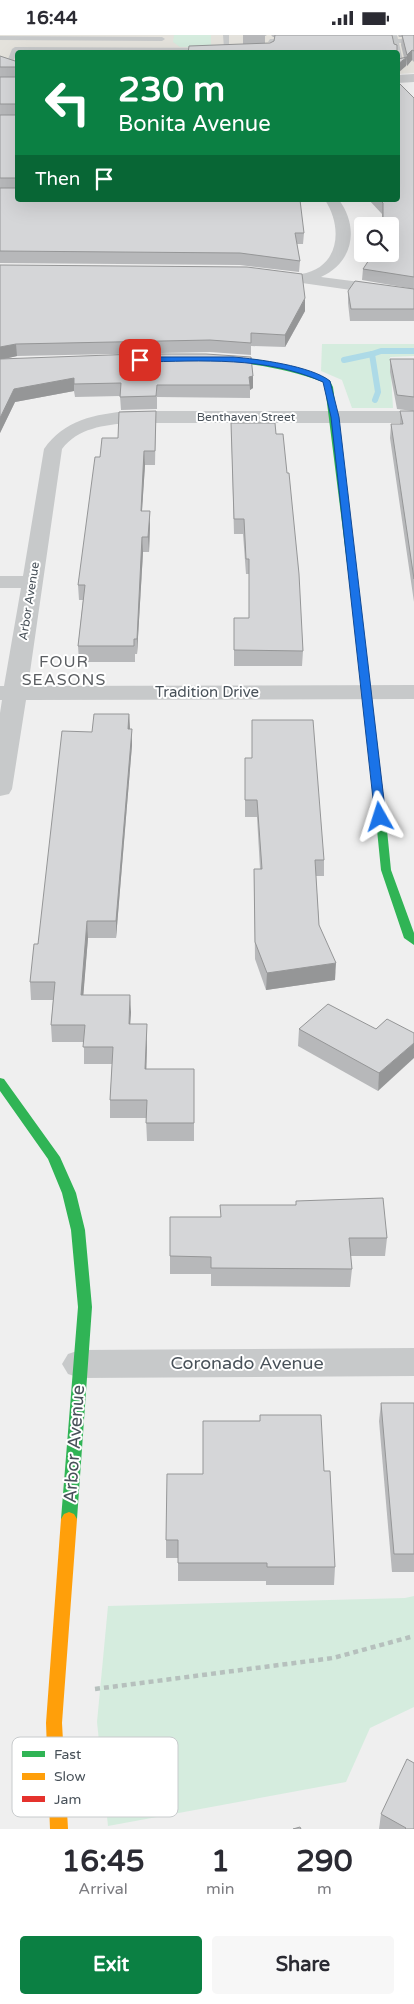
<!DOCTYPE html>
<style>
body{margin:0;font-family:"Varela Round",sans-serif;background:#f7f7f7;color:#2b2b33;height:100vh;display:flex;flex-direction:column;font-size:19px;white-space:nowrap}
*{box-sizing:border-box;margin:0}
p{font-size:16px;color:#7c7c81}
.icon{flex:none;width:28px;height:28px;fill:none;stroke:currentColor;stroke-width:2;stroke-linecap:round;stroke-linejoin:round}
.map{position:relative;height:1794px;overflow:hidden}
.panel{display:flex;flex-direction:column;background:#fff;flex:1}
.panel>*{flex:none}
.guide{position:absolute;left:15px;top:15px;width:385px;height:152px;border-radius:5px;box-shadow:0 5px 20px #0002;background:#0b8043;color:#fff;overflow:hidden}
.fabs{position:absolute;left:354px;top:182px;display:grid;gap:10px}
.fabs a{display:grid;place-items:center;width:45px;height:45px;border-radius:5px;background:#fff;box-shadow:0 5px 20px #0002;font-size:25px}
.pin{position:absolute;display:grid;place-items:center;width:42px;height:42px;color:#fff;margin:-21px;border-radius:10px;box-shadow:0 2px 8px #0006}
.me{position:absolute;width:55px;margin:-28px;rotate:354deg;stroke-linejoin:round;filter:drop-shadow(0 0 4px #0008)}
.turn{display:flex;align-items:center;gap:18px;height:105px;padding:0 20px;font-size:22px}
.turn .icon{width:65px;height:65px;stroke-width:2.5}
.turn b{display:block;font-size:35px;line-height:42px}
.then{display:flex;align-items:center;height:48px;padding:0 20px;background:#0003;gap:10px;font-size:19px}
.eta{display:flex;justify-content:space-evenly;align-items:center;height:85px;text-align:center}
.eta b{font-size:30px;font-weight:700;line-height:35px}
.button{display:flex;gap:10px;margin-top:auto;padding:10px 20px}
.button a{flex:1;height:58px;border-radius:5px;background:#0b8043;color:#fff;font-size:20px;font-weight:700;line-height:58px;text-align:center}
.button a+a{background:#f7f7f7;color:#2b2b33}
.status{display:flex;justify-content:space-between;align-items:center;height:35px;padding:0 25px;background:#fff;direction:ltr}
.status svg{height:14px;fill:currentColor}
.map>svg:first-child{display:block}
.commercial{fill:#e4e2dc}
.green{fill:#d5ecde}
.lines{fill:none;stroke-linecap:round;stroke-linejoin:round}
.stream{stroke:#addae7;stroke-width:6}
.path{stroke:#b6c0bd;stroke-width:4.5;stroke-dasharray:5 4;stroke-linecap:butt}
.lane{fill:#c7c9ca;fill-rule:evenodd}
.street{fill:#c7c9ca;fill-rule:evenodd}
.fast{fill:#30b455;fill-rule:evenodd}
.slow{fill:#ff9f0a;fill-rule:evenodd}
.jam{fill:#e5322d;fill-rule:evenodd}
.wall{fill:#b7b8ba}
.shaded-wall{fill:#959697}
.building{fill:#d5d6d8;stroke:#959697}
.route{fill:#1a73e8;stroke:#114b97}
.labels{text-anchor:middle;stroke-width:4;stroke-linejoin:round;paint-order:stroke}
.far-street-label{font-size:12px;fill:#485159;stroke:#fff}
.street-label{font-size:15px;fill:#485159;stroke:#fff}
.neighbourhood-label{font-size:16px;letter-spacing:1px;fill:#5b5e62;stroke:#fff}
.near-street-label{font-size:18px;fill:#485159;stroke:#fff}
.key{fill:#fff;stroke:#c8cbcd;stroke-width:1}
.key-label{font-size:14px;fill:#485159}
</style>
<div class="status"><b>16:44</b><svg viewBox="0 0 49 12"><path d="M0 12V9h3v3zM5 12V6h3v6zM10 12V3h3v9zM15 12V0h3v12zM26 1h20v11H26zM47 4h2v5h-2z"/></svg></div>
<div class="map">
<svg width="414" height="1794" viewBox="0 0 414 1794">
<rect width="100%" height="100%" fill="#efefef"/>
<!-- commercial -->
<path class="commercial" d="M 0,0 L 414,0 L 414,38 L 398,39 L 398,18 L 18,18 L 17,40 L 0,40 Z"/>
<!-- green -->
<g class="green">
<path d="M 174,0 L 211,0 L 211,10 L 221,10 L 216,12 L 180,12 L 173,7 Z"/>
<path d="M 322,309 L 414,309 L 414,321 L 390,322 L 393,373 L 352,373 L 342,345 L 321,336 Z"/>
<path d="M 414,1561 L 414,1672 L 370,1693 L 346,1747 L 108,1791 L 97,1687 L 108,1571 L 405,1563 Z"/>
</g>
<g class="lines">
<!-- stream -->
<g class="stream">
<path d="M 344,325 L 372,319"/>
<path d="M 375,365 L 378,357 L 372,319 L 381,316 L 414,316"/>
</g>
<!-- path -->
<path class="path" d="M 95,1654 L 333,1623 L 414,1601"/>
<!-- lane -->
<g class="lane">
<path d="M 223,0 L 229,0 L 229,16 L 17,16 L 14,25 L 18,25 L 18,29 L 7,27 L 12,14 L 15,12 L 224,13 Z"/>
<path d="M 391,0 L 397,0 L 398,4 L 414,4 L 414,8 L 399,8 L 404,31 L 398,32 L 398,18 L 395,18 L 393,8 L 370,6 L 392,4 Z"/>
<path d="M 0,1 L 162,2 L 165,4 L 162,6 L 0,5 Z"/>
<path d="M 270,4 L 295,4 L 298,6 L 295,8 L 268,7 Z"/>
</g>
<!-- street -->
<g class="street">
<path d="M 414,39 L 414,47 L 398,48 L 398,40 Z"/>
<path d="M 325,165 L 339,165 C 359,192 354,227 321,242 L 414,254 L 414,264 L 260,242 L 258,239 L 260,236 L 266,234 C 276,236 291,240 301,239 C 340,233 343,192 325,165 Z"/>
<path d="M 129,376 L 414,376 L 414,388 L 129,388 C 104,390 78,393 62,414 L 28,651 L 414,650 L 414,664 L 26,665 L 12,754 L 9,759 L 0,761 L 0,678 L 2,665 L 0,665 L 0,651 L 4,651 L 21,553 L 0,553 L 0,541 L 23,541 L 44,414 C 64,385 95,379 129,376 Z"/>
<path d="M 414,1313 L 414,1341 L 80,1343 L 68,1339 L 62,1329 L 68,1319 L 80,1315 Z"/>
</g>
<!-- fast -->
<g class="fast">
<path d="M 211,322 C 236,319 310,331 330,346 L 333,352 L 362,584 L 361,586 L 355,586 L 354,584 L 325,352 L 323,347 C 288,334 252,328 214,326 L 211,326 Z"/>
<path d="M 379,762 L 384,765 L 391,835 L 414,898 L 414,910 L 404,903 L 381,835 L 374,765 Z"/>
<path d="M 0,1043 L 4,1044 L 60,1122 L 76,1158 L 85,1195 L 92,1272 L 77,1484 L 74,1489 L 69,1491 L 64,1489 L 61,1484 L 78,1272 L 71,1195 L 62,1158 L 48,1124 L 0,1056 Z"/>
</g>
<!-- slow -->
<path class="slow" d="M 69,1477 L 74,1479 L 77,1484 L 62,1688 L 68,1794 L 50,1794 L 46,1688 L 61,1484 L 64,1479 Z"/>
<!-- jam -->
<path class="jam" d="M 358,581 L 362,584 L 384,765 L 379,768 L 374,765 L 354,584 Z"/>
</g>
<!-- wall -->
<g class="wall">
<path d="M 243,0 L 267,0 L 265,1 L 265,9 L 270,8 L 274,6 L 275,2 L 273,2 L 271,0 L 390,0 L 394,9 L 243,9 Z"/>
<path d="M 398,0 L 414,0 L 414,27 L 412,25 L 407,31 L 406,29 L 406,31 L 401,10 L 402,2 L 399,2 Z"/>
<path d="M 0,21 L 18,27 L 18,42 L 0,42 Z"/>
<rect x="0" y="42" width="18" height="38"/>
<path d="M 414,63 L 414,254 L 362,245 L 363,234 L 390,219 L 390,191 L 382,191 L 382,179 L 369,165 L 398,165 Z"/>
<path d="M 0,80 L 18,80 L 18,165 L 304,198 L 303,209 L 297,209 L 300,226 L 299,237 L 240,230 L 0,228 Z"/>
<path d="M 0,230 L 305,276 L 285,312 L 251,311 L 251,320 L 210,317 L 17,321 L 3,324 L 253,341 L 253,353 L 250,355 L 250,363 L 157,362 L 157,374 L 121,375 L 120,361 L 75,362 L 74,356 L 15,367 L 0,398 Z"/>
<path d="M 414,254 L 414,286 L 350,286 L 348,268 L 348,256 Z"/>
<path d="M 390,324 L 414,324 L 414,567 L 390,403 L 391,389 L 400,389 L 400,376 L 413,376 L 397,374 L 390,337 Z"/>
<path d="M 156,376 L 155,430 L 145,430 L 142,476 L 150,490 L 149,517 L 143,517 L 137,619 L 135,619 L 135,627 L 79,627 L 78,611 L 83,565 L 79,565 L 78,550 L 100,422 L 118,403 Z"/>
<path d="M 231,388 L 276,399 L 303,616 L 302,631 L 234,631 L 234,583 L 249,583 L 249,539 L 246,539 L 243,499 L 234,499 Z"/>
<path d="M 129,679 L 130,694 L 132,710 L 116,903 L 88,903 L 83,960 L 131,977 L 130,989 L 147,1006 L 146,1034 L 194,1034 L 194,1106 L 147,1106 L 146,1083 L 110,1083 L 110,1065 L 112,1029 L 84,1029 L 84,1007 L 52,1007 L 51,990 L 53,965 L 31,965 L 30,947 L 38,909 L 92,697 Z"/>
<path d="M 245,723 L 252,723 L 324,825 L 324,841 L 316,841 L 319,890 L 335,945 L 266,955 L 255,924 L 254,834 L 260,834 L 257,782 L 245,782 Z"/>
<path d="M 387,984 L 378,1056 L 298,1011 L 299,994 L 376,994 Z"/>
<path d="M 296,1166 L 387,1203 L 385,1221 L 350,1221 L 352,1234 L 350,1252 L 211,1251 L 211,1239 L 170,1239 L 170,1221 L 296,1170 Z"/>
<path d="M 381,1368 L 414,1368 L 414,1537 L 392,1537 L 379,1386 Z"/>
<path d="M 324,1436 L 335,1532 L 334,1550 L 266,1550 L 266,1546 L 178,1546 L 178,1523 L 166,1523 L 166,1505 L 203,1439 Z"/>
<path d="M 381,1779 L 414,1794 L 379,1794 Z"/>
</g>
<!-- shaded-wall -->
<g class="shaded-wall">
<path d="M 412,15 L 412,25 L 407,31 L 407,20 Z"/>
<path d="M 407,22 L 406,31 L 398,38 L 398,29 Z"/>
<path d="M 305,263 L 305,276 L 285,312 L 285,300 Z"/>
<path d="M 16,309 L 17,321 L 0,325 L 0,312 Z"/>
<path d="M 253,341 L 253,353 L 250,355 L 249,342 Z"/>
<path d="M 74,343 L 74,356 L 15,367 L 0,398 L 0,383 L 14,354 Z"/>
<path d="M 144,416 L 145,430 L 141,490 L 141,476 Z"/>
<path d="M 150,476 L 150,490 L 149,517 L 148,502 Z"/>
<path d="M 142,502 L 143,517 L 137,619 L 137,604 Z"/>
<path d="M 129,679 L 130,695 L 128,694 Z"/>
<path d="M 132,694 L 132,710 L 116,903 L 116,886 Z"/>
<path d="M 87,886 L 88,903 L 82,977 L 81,960 Z"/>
<path d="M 336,928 L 335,945 L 266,955 L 267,938 Z"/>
<path d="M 130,960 L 131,977 L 129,1006 L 129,989 Z"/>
<path d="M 147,989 L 147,1006 L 146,1051 L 145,1034 Z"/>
<path d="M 414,1008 L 414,1023 L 378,1056 L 379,1038 Z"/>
</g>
<!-- building -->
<g class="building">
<path d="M 275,0 L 392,0 L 394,9 L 397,10 L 397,18 L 188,18 L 189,11 L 270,8 L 274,6 Z"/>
<path d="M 402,0 L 414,0 L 414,16 L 412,15 L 407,20 Z"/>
<path d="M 0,21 L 18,27 L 18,32 L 0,32 Z"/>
<path d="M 407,22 L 398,29 L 398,24 Z"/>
<rect x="0" y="42" width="18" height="27"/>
<path d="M 398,47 L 414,63 L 414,242 L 363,234 L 373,219 L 390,219 L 390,191 L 383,191 L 383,168 L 380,165 L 398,165 Z"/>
<rect x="0" y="80" width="18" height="63"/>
<path d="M 0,153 L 18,153 L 18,165 L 300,165 L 304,198 L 295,198 L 300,226 L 240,218 L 0,216 Z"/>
<path d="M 0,230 L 247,232 L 302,239 L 305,263 L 285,300 L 251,298 L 251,308 L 210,305 L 16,309 L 0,312 Z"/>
<path d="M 355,246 L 414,254 L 414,274 L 351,274 L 348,256 Z"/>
<path d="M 137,319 L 206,319 L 251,322 L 253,341 L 249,342 L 250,350 L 157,350 L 156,361 L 120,362 L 121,348 L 74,349 L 74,343 L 14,354 L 0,383 L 0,324 Z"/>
<path d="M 390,324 L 414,324 L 414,362 L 397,360 Z"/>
<path d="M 156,376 L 155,416 L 144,416 L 141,476 L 150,476 L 148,502 L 142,502 L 137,604 L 134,604 L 134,611 L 78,611 L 85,550 L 78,550 L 95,422 L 100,422 L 102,403 L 118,403 L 119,377 Z"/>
<path d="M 400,376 L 414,376 L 414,544 L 391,389 L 403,389 Z"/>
<path d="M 231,388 L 275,388 L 276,399 L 283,399 L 287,438 L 289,438 L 299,539 L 303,616 L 234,615 L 234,583 L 249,583 L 249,524 L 246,524 L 244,484 L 234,484 Z"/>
<path d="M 94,679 L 129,679 L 128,694 L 132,694 L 116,886 L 87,886 L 81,960 L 130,960 L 129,989 L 147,989 L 145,1034 L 194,1034 L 194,1088 L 146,1088 L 147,1065 L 110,1065 L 113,1012 L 83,1012 L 85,990 L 51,990 L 55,947 L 30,947 L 34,909 L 38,909 L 62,696 L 92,697 Z"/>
<path d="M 252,685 L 313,685 L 324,825 L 315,825 L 319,890 L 336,928 L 267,938 L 255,907 L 254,834 L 262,834 L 257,765 L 245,765 L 245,723 L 252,723 Z"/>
<path d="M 328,969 L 376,994 L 387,984 L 414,998 L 414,1008 L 379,1038 L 299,994 Z"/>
<path d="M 383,1163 L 387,1203 L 349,1203 L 352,1234 L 211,1233 L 211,1222 L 170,1221 L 170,1182 L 221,1182 L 220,1170 L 296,1170 L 296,1166 Z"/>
<path d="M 381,1368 L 414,1368 L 414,1519 L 394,1519 Z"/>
<path d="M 260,1380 L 321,1380 L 324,1436 L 330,1436 L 335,1532 L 267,1532 L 267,1528 L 178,1528 L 178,1505 L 166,1505 L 167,1439 L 203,1439 L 203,1386 L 260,1386 Z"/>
<path d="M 407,1724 L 414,1728 L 414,1794 L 405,1794 L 406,1793 L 381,1779 Z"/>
<path d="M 300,1792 L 301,1794 L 293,1794 Z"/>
</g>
<!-- route -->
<path class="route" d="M 233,322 C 258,324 311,331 330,346 L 339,382 L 386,782 L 384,784 L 377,784 L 375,782 L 331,382 L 323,347 C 265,321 203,326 140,327 L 137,325 L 140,322 Z"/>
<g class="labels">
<!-- far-street labels -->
<g class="far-street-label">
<text x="246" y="386">Benthaven Street</text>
<text transform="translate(29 566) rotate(-81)" y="4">Arbor Avenue</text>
</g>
<!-- street labels -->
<g class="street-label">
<text x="207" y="662">Tradition Drive</text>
</g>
<!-- neighbourhood labels -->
<g class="neighbourhood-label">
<text x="64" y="632">FOUR<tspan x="64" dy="18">SEASONS</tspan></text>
</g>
<!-- near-street labels -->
<g class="near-street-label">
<text x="247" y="1334">Coronado Avenue</text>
<text transform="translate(74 1409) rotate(-86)" y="6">Arbor Avenue</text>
</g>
</g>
<!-- legend -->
<rect x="12" y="1702" width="166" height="80" rx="8" class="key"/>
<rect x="22" y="1716" width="23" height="6" fill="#30b455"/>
<rect x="22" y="1738" width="23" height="7" fill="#ff9f0a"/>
<rect x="22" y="1761" width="23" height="6" fill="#e5322d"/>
<g class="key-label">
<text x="54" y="1724">Fast</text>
<text x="54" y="1746">Slow</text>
<text x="54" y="1769">Jam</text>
</g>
</svg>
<div class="fabs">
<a><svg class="icon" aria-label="search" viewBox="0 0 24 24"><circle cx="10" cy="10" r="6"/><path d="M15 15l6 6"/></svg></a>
</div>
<div class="pin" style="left:140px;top:325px;background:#d93025"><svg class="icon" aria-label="arrive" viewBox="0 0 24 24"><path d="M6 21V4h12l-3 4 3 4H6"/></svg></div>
<svg class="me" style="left:380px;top:782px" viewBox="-20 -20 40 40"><path d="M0-17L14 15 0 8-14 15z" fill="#1a73e8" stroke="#fff" stroke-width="4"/></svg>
<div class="guide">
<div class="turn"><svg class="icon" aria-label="left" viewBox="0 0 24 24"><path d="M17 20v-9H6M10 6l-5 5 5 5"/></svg><div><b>230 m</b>Bonita Avenue</div></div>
<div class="then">Then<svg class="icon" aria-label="arrive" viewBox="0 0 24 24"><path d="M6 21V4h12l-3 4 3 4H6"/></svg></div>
</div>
</div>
<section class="panel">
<div class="eta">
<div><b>16:45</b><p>Arrival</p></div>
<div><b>1</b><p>min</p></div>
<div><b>290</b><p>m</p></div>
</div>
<div class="button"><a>Exit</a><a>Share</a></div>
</section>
